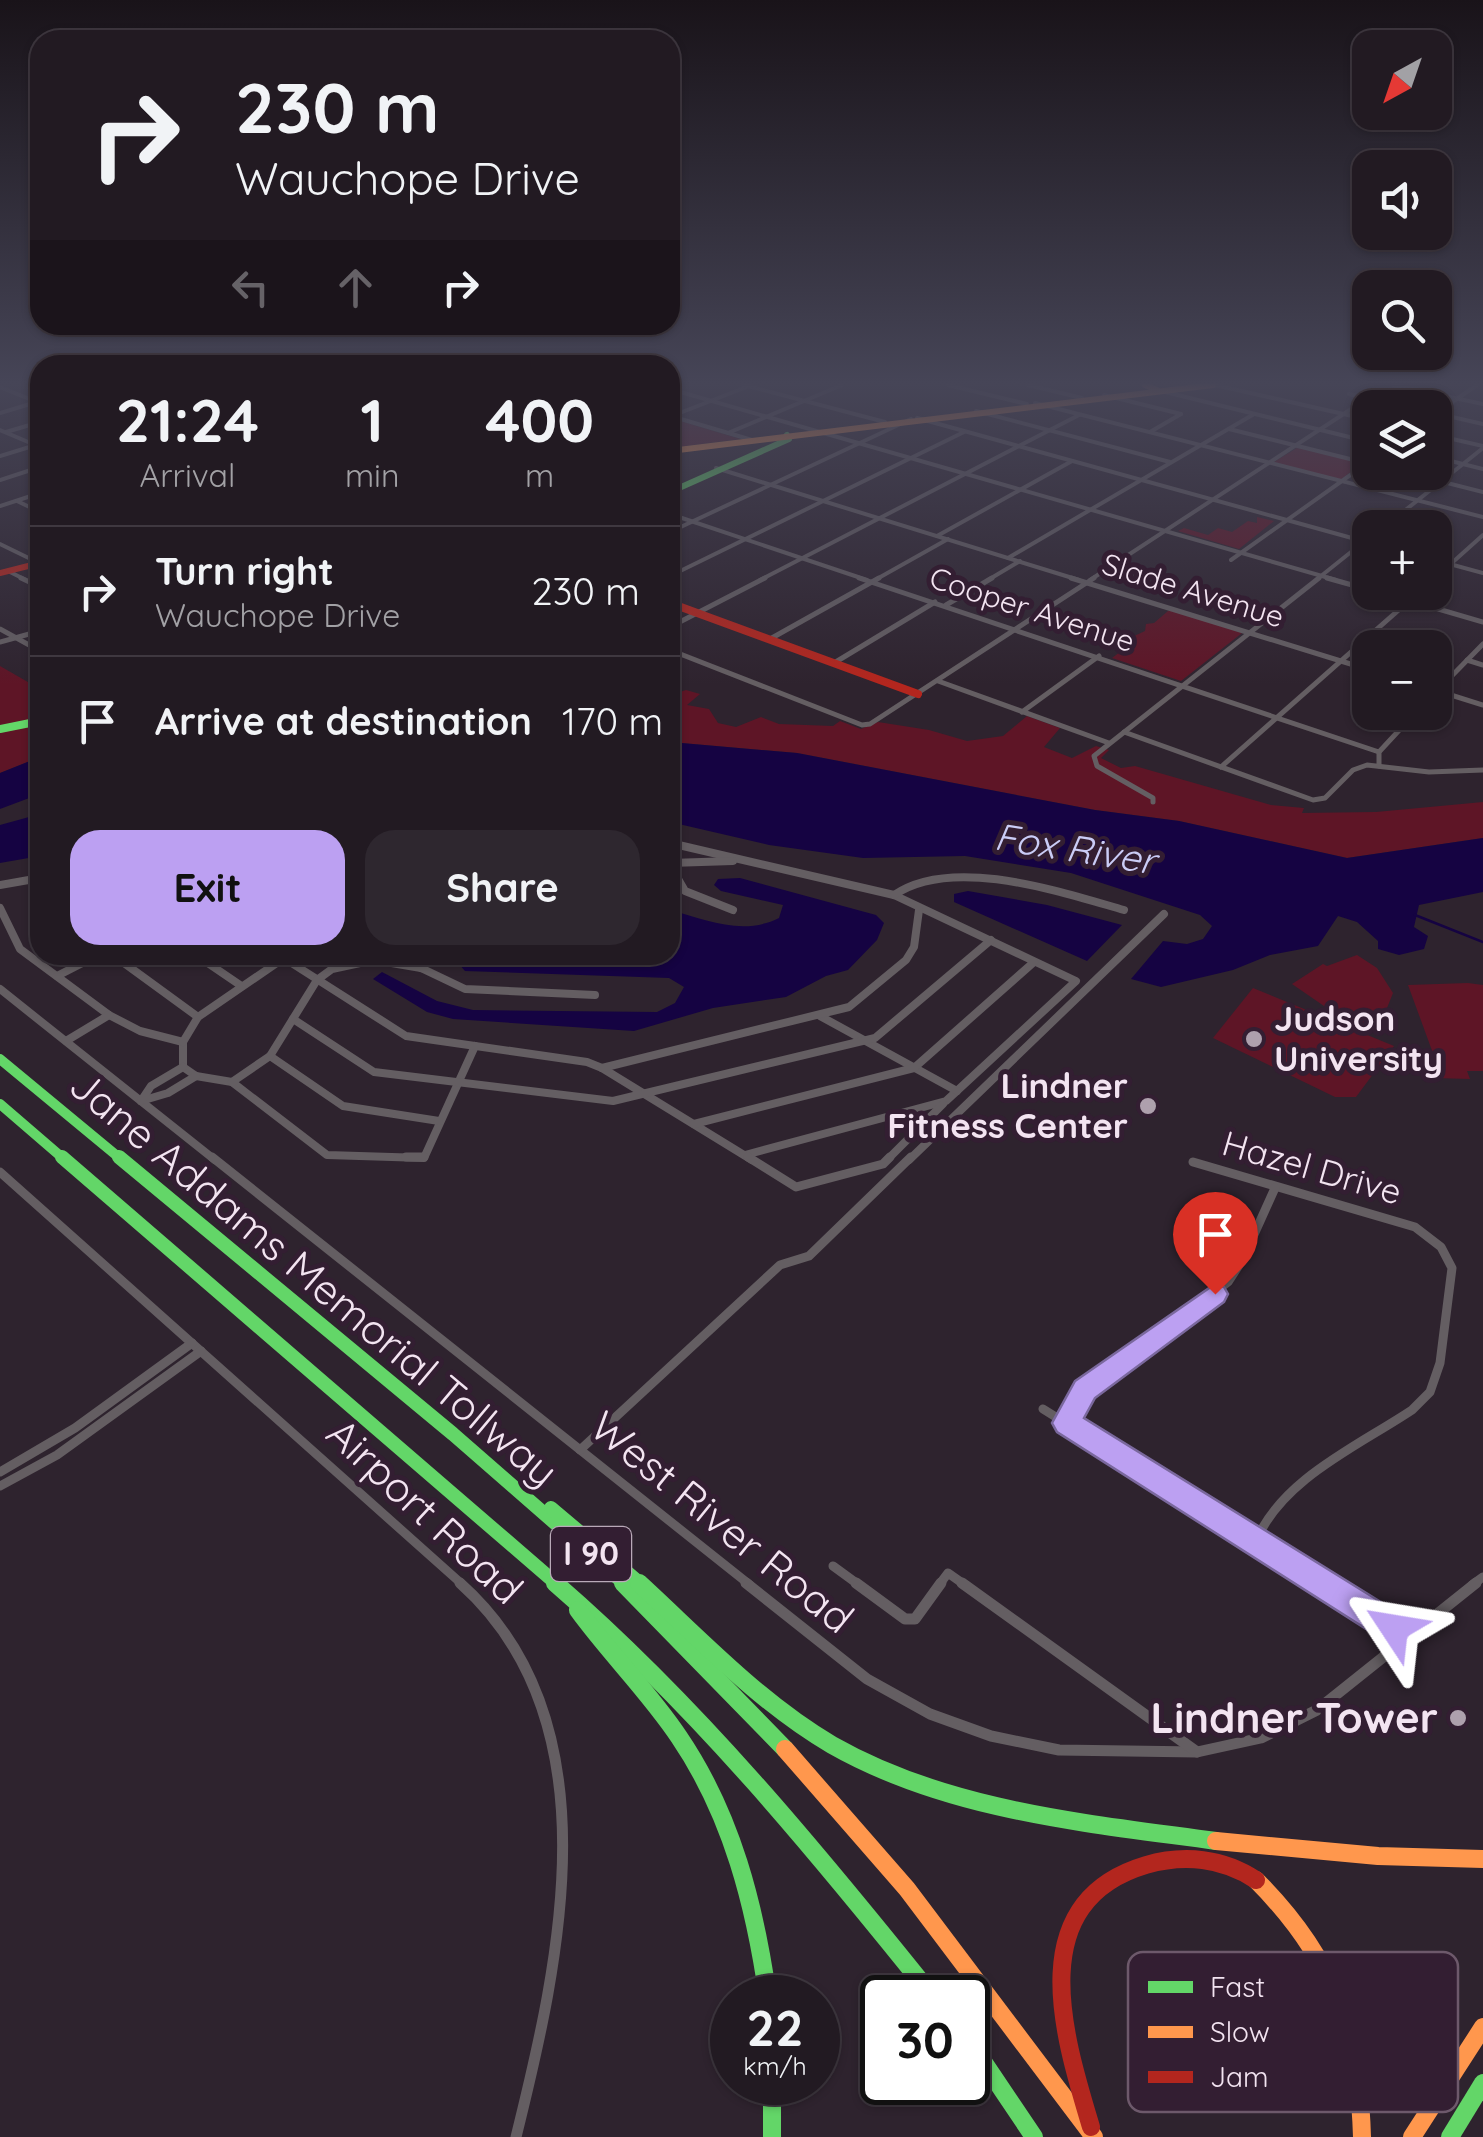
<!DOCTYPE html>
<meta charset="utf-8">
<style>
body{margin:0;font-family:Quicksand,sans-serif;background:#2e272f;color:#f1f3f6;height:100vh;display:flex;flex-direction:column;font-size:38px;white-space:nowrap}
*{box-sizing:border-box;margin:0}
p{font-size:32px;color:#a2a1a5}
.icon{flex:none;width:55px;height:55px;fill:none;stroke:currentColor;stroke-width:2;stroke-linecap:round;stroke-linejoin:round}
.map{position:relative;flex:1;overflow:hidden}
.side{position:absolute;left:30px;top:355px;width:650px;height:610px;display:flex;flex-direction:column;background:#221a22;border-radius:30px;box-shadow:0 2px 8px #0004,0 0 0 2px #3f3840}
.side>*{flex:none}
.banner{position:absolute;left:30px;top:30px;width:650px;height:305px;border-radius:30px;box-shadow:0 2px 8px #0004,0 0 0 2px #3f3840;background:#221a22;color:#f1f3f6;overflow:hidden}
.needle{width:65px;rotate:220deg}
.buttons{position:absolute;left:1352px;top:30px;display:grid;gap:20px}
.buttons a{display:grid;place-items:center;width:100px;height:100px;border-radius:20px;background:#221a22;box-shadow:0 2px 8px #0004,0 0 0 2px #3f3840;font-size:50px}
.speed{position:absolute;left:710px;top:1975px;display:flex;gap:20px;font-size:50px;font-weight:700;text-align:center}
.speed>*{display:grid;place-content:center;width:130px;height:130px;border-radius:50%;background:#221a22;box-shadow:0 2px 8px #0004,0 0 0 2px #3f3840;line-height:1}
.speed small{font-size:25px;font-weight:400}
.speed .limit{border:5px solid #111;border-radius:15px;background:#fff;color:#111}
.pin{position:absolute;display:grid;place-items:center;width:85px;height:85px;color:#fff;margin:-102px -42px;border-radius:50% 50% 50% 0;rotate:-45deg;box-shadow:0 0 10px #0007}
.pin .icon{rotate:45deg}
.me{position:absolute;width:110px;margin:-55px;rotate:303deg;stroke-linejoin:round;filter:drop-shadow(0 0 8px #0008)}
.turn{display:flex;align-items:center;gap:35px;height:210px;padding:0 40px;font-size:45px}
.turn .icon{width:130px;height:130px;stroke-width:2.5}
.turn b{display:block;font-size:70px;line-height:85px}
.lanes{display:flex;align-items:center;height:95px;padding:0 40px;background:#0003;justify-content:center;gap:50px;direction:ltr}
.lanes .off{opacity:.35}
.eta{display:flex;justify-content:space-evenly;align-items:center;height:170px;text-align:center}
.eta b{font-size:60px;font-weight:700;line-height:70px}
.cta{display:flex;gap:20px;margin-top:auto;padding:20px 40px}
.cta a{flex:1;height:115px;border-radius:30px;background:#bca0f2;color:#111;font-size:40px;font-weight:700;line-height:115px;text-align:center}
.cta a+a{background:#2e272f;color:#f1f3f6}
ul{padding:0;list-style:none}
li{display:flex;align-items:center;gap:30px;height:130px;padding:0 40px;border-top:2px solid #3f3840}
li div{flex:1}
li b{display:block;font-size:38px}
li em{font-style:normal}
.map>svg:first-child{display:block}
.green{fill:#5e1526}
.water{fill:#150342}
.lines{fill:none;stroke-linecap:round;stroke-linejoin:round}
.stream{stroke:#150342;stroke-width:2.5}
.street-far4{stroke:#645e62;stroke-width:4}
.street-far3{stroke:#645e62;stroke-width:5}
.street-far2{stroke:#645e62;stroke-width:8}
.street-far1{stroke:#645e62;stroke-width:9}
.street{stroke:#645e62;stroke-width:11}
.fast-far4{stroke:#63d668;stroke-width:6}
.fast-far3{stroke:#63d668;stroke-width:8}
.fast-far2{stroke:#63d668;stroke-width:10}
.fast-far1{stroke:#63d668;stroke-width:14}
.fast{stroke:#63d668;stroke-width:18}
.slow-far1{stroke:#ff974d;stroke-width:6}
.slow{stroke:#ff974d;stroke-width:18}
.jam-far2{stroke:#b3261e;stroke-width:6}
.jam-far1{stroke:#b3261e;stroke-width:8}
.jam{stroke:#b3261e;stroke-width:18}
.route{fill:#bca0f2;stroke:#7a689d;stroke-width:2.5}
.poi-dot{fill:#aea0ad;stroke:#331e32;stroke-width:4}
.labels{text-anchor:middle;stroke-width:10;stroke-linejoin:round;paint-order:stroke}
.far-street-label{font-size:30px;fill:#f3e4f1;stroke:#331e32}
.shield{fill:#331e32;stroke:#b9a9b8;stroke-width:2.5}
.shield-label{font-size:32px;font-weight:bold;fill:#f3e4f1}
.poi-label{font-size:35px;font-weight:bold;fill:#f3e4f1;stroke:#331e32;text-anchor:start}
.street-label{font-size:35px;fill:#f3e4f1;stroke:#331e32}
.water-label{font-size:38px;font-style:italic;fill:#caccf6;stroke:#331e32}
.near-street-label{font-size:42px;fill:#f3e4f1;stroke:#331e32}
.near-poi-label{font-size:42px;font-weight:bold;fill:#f3e4f1;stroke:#331e32;text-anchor:end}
.key{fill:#331e32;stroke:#6d596b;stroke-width:2.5}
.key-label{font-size:28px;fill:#f3e4f1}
</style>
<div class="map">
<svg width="1483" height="2137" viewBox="0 0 1483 2137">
<rect width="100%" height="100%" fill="#2e232e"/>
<!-- green -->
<g class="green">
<path d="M 670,418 L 740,439 L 670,448 Z"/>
<path d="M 1297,448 L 1363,463 L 1340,480 L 1274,462 Z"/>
<path d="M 1257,517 L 1274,521 L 1239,549 L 1178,531 L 1184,528 L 1208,535 L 1218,528 L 1232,532 L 1248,521 L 1257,523 Z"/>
<path d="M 1168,611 L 1174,611 L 1242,633 L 1181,681 L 1112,658 L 1124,649 L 1134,650 L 1129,646 L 1131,643 L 1119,643 L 1145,631 L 1146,624 L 1154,623 Z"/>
<path d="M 0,666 L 40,689 L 40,718 L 0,727 Z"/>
<path d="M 686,690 L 700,694 L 687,705 L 709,709 L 718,723 L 736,727 L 761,717 L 779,724 L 833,726 L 840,721 L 861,729 L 878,722 L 929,730 L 967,741 L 1003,736 L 1027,716 L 1060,728 L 1044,747 L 1072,758 L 1096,746 L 1109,750 L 1101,758 L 1121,768 L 1135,766 L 1271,805 L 1304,808 L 1302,813 L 1376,812 L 1483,802 L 1483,838 L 1347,858 L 1179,821 L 1095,810 L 797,753 L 670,742 L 670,695 Z"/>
<path d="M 40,722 L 40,757 L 0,773 L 0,730 Z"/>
<path d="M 1357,955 L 1377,968 L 1393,993 L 1387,1008 L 1356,1028 L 1292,984 L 1323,964 L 1327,966 Z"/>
<path d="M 1468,983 L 1483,985 L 1483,1071 L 1467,1071 L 1470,1079 L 1434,1078 L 1428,1069 L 1434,1056 L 1408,985 Z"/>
<path d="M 1253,988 L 1394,1046 L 1356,1097 L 1335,1097 L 1213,1038 Z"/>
</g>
<!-- water -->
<g class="water">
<path d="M 670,742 L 797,753 L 1095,810 L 1179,821 L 1347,858 L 1483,838 L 1483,892 L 1419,905 L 1414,927 L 1428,936 L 1424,949 L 1399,955 L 1378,949 L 1378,941 L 1357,922 L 1338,916 L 1318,946 L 1270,955 L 1233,970 L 1161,987 L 1131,979 L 1163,941 L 1187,944 L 1203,939 L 1212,926 L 1200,915 L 1071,873 L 965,856 L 863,858 L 769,845 L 670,822 Z"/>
<path d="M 40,757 L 40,794 L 0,809 L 0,773 Z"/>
<path d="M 40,814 L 40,856 L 0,863 L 0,825 Z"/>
<path d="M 740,878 L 876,915 L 884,923 L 877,940 L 848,970 L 826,976 L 786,997 L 713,1008 L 634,1031 L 453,1019 L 427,1012 L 373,979 L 382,972 L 437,1001 L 473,1010 L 657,1012 L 675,1003 L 684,987 L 669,978 L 465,971 L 458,963 L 463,955 L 670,955 L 670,910 C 706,920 743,936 779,918 L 783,905 L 721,891 L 714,885 L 718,879 Z"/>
<path d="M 968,891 L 1047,905 L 1122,925 L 1087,961 L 954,902 L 954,894 Z"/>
</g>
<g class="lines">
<!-- stream -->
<path class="stream" d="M 1415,915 L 1483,942"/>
<!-- street-far4 -->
<g class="street-far4">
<path d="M 744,385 L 885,422"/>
<path d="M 948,385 L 1027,404"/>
<path d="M 1028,385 L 1082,398"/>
<path d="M 1215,385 L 1370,420"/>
<path d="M 1394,385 L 1483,404"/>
<path d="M 0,387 L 37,402"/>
<path d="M 670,389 L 1336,580"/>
<path d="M 1157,390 L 1370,442"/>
<path d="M 1349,394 L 1409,408"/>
<path d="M 1104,395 L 1181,414"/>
<path d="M 1035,403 L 1483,517"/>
<path d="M 976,411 L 1170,462"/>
<path d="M 0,413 L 40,401"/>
<path d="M 1435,413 L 1483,424"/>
<path d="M 1435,414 L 1477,385"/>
<path d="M 672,416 L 749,386"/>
<path d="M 674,417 L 752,440"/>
<path d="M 917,418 L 1370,543"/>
<path d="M 1229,429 L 1366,463"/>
<path d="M 0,430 L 40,447"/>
<path d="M 6,432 L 40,422"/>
<path d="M 1150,432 L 1181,414"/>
<path d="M 728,433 L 842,385"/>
<path d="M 1435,435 L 1483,446"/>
<path d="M 0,456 L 36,445"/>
<path d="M 1435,457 L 1483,469"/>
<path d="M 716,468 L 1079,580"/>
<path d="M 1404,472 L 1483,492"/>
<path d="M 0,480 L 40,467"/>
<path d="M 17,501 L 40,512"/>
<path d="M 0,506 L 40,493"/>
<path d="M 670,514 L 867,580"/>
<path d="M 1383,528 L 1483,448"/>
<path d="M 670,532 L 911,419"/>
<path d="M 937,536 L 1072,461"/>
<path d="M 0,544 L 39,563"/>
<path d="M 1008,558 L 1254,414"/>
<path d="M 1231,560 L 1370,461"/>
<path d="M 1435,560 L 1483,573"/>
<path d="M 8,571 L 26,580"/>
<path d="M 670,576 L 964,432"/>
<path d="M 1435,578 L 1483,535"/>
<path d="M 760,580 L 1079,415"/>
<path d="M 875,580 L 948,539"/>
<path d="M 988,580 L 1020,561"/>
<path d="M 1090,580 L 1368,398"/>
<path d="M 1316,580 L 1366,540"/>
</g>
<!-- street-far3 -->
<g class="street-far3">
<path d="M 21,578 L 40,587"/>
<path d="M 859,578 L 1379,752"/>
<path d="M 1071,578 L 1370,670"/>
<path d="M 1327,578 L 1370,590"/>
<path d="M 1380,592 L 1483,622"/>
<path d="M 946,605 L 992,578"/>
<path d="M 670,627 L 765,578"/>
<path d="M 0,629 L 40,651"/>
<path d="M 770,639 L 879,578"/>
<path d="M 0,642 L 40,631"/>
<path d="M 670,650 L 862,725 L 870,724 L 1094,578"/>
<path d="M 1467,660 L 1483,665"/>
<path d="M 834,663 L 935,602"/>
<path d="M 938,681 L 1109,743"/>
<path d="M 1435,690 L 1483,705"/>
<path d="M 1435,693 L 1483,644"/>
<path d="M 1022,712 L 1099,656"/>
<path d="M 1124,732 L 1313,800 L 1325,798 L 1353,770 L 1367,765 L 1429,772 L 1483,770"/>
<path d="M 1379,766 L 1379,752 L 1416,712"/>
<path d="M 1221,767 L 1419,592"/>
<path d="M 1153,802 L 1153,798 L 1097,766 L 1094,756 L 1319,578"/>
</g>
<!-- street-far2 -->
<g class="street-far2">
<path d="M 670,843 L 894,895 L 1076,981 L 946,1101 L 745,1155"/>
<path d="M 670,863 L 733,861"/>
<path d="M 670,865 L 685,891 L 733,910"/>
<path d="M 0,885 L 40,878"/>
<path d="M 894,895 C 952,855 1061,892 1124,910"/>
<path d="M 0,908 L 20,949 L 109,1015 L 140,1031 L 183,1042 L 183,1067 L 196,1076 L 232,1082 L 327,1155 L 424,1158 L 475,1046"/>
<path d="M 113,955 L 198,1017"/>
<path d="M 196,955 L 240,985"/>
<path d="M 279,955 L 406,1036 L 587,1062 L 602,1068 L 752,1160"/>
<path d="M 421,968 L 431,955"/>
<path d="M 57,976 L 98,955"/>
<path d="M 0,989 L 215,1160"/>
<path d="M 820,1016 L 957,1091"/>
<path d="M 293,1019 L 374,1072 L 613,1101 L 875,1038 L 991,940"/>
<path d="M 66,1041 L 109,1015"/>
<path d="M 183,1042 L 198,1017 L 284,958"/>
<path d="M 270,1056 L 343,1106 L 439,1121"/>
<path d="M 602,1068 L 849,1007 L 906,960 L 914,947 L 919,910"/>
<path d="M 232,1082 L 270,1056 L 317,980 L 332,969 L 374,960 L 421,968 L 465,989 L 595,995"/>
<path d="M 141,1101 L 168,1093 L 196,1076"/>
<path d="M 141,1101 L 151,1086 L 183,1067"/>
<path d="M 694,1124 L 914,1068 L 1034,962"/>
<path d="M 887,1160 L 943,1104"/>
<path d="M 909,1160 L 1164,914"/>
</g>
<!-- street-far1 -->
<g class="street-far1">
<path d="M 212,1157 L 750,1585"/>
<path d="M 406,1157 L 424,1157"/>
<path d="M 748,1157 L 796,1187 L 883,1164 L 890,1157"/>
<path d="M 1193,1162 L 1415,1227 L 1441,1247 L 1452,1268 L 1440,1363 L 1430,1392 L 1412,1410 C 1358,1446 1282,1479 1256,1541"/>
<path d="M 0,1172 L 463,1585"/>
<path d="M 1043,1409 L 1325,1585"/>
<path d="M 1067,1423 L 1085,1390 L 1228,1282 L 1243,1259 L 1275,1188"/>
<path d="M 580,1450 L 780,1265 L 809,1256 L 911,1157"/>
<path d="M 0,1472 L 75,1428 L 192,1343"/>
<path d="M 0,1486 L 57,1455 L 201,1351"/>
<path d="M 833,1566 L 859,1585"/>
<path d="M 939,1585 L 948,1573 L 965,1585"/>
<path d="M 1472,1585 L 1483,1577"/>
</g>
<!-- street -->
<g class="street">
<path d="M 460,1583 C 615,1721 560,1960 516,2137"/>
<path d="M 746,1583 L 867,1679 L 930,1714 L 991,1736 L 1059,1750 L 1197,1752 L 1261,1738 L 1317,1710 L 1476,1583"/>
<path d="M 856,1583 L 905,1619 L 915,1619 L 941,1583"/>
<path d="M 962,1583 L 1197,1752"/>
<path d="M 1321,1583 L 1406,1636"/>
</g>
<!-- fast-far4 -->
<path class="fast-far4" d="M 670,492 L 789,439 L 787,435"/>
<!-- fast-far3 -->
<path class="fast-far3" d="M 0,729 L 40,721"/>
<!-- fast-far2 -->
<g class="fast-far2">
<path d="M 0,1059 L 122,1160"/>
<path d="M 0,1104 L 65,1160"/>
</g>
<!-- fast-far1 -->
<g class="fast-far1">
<path d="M 62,1157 L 558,1585"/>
<path d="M 119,1157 L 453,1434 L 626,1585"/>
<path d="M 551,1508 L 642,1585"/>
</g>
<!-- fast -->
<g class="fast">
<path d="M 555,1583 C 697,1706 817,1852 934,1998"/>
<path d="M 623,1583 L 785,1749"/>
<path d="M 639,1583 C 700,1639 760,1703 832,1745 C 948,1811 1086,1823 1216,1841"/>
<path d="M 578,1610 C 610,1654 649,1692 679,1737 C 732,1815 755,1906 768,1998"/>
<path d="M 968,2039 L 1034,2137"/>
<path d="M 772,2082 L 772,2137"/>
<path d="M 1450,2137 L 1483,2083"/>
</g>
<!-- slow-far1 -->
<g class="slow-far1">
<path d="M 1145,385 L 1157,390"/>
<path d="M 670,451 L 1213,385"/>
</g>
<!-- slow -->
<g class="slow">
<path d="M 785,1749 L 907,1889 L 1094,2137"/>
<path d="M 1216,1841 L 1378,1856 L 1483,1859"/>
<path d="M 1256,1880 C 1333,1957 1359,2030 1362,2137"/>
<path d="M 1412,2137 L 1483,2027"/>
</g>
<!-- jam-far2 -->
<path class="jam-far2" d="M 0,573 L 40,563"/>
<!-- jam-far1 -->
<path class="jam-far1" d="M 670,603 L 918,694"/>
<!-- jam -->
<path class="jam" d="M 1091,2127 C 1063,2034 1022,1902 1146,1865 C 1184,1854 1223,1858 1256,1880"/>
</g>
<!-- sky -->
<linearGradient id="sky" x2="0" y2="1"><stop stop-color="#191319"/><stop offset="0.56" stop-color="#464557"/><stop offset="1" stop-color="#464557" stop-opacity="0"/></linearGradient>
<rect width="1483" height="684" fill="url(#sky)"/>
<!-- route -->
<path class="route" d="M 1215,1284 L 1224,1287 L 1228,1294 L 1224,1302 L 1095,1398 L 1084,1418 L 1405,1617 L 1410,1628 L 1405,1639 L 1394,1643 L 1382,1639 L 1057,1432 L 1052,1423 L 1075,1381 Z"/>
<!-- markers -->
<g class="poi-dot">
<circle cx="1254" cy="1039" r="10"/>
<circle cx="1148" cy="1106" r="10"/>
<circle cx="1458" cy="1718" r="10"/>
</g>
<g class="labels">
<!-- far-street labels -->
<g class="far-street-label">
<text transform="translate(1193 591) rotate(17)" y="10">Slade Avenue</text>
<text transform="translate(1032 610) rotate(18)" y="10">Cooper Avenue</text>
</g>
<!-- shield labels -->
<rect class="shield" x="551" y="1527" width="80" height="54" rx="8"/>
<g class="shield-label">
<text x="591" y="1565">I 90</text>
</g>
<!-- poi labels -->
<g class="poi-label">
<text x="1274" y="1031">Judson<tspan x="1274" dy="40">University</tspan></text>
<text x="1128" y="1098" text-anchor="end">Lindner<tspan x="1128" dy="40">Fitness Center</tspan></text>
</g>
<!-- street labels -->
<g class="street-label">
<text transform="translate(1312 1168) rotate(16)" y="12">Hazel Drive</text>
</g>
<!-- water labels -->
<g class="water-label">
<text transform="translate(1075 849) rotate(9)" y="13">Fox River</text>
</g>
<!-- near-street labels -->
<g class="near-street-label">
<text transform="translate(314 1278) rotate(40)" y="15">Jane Addams Memorial Tollway</text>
<text transform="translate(425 1511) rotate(43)" y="15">Airport Road</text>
<text transform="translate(722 1522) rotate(39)" y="15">West River Road</text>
</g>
<!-- near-poi labels -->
<g class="near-poi-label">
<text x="1438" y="1733">Lindner Tower</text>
</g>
</g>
<!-- legend -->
<rect x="1128" y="1952" width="330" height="160" rx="15" class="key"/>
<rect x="1148" y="1981" width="45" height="12" fill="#63d668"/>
<rect x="1148" y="2026" width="45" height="12" fill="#ff974d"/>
<rect x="1148" y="2071" width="45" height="12" fill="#b3261e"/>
<g class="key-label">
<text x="1210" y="1997">Fast</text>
<text x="1210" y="2042">Slow</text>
<text x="1210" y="2087">Jam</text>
</g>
</svg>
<div class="buttons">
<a><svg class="needle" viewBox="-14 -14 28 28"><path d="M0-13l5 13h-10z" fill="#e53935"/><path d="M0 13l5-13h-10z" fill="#a2a1a5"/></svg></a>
<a><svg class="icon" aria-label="sound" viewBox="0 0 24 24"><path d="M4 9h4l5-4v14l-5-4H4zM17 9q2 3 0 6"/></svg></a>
<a><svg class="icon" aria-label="search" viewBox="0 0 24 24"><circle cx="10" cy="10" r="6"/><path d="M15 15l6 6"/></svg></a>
<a><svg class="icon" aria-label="layers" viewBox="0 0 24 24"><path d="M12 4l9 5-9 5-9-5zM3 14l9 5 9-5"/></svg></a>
<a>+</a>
<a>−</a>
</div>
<div class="speed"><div>22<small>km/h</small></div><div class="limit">30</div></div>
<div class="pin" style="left:1215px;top:1294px;background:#d93025"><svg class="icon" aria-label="arrive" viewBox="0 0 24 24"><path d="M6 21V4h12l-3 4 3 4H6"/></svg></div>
<svg class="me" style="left:1394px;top:1628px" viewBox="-20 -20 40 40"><path d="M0-17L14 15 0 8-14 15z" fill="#bca0f2" stroke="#fff" stroke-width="4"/></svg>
<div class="banner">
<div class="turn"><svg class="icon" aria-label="right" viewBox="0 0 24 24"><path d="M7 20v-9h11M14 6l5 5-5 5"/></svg><div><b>230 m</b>Wauchope Drive</div></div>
<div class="lanes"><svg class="icon off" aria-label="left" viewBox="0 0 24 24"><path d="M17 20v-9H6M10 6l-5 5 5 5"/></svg><svg class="icon off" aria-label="ahead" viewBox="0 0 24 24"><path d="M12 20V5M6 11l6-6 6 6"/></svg><svg class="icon" aria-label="right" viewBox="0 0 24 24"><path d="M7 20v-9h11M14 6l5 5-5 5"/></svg></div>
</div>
<section class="side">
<div class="eta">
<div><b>21:24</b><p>Arrival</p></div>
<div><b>1</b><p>min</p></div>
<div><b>400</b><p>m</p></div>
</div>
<ul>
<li><svg class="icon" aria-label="right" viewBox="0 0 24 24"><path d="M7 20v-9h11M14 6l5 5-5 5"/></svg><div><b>Turn right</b><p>Wauchope Drive</p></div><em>230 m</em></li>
<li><svg class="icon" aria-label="arrive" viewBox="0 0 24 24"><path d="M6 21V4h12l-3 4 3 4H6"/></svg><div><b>Arrive at destination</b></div><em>170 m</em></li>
</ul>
<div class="cta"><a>Exit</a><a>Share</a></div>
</section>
</div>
